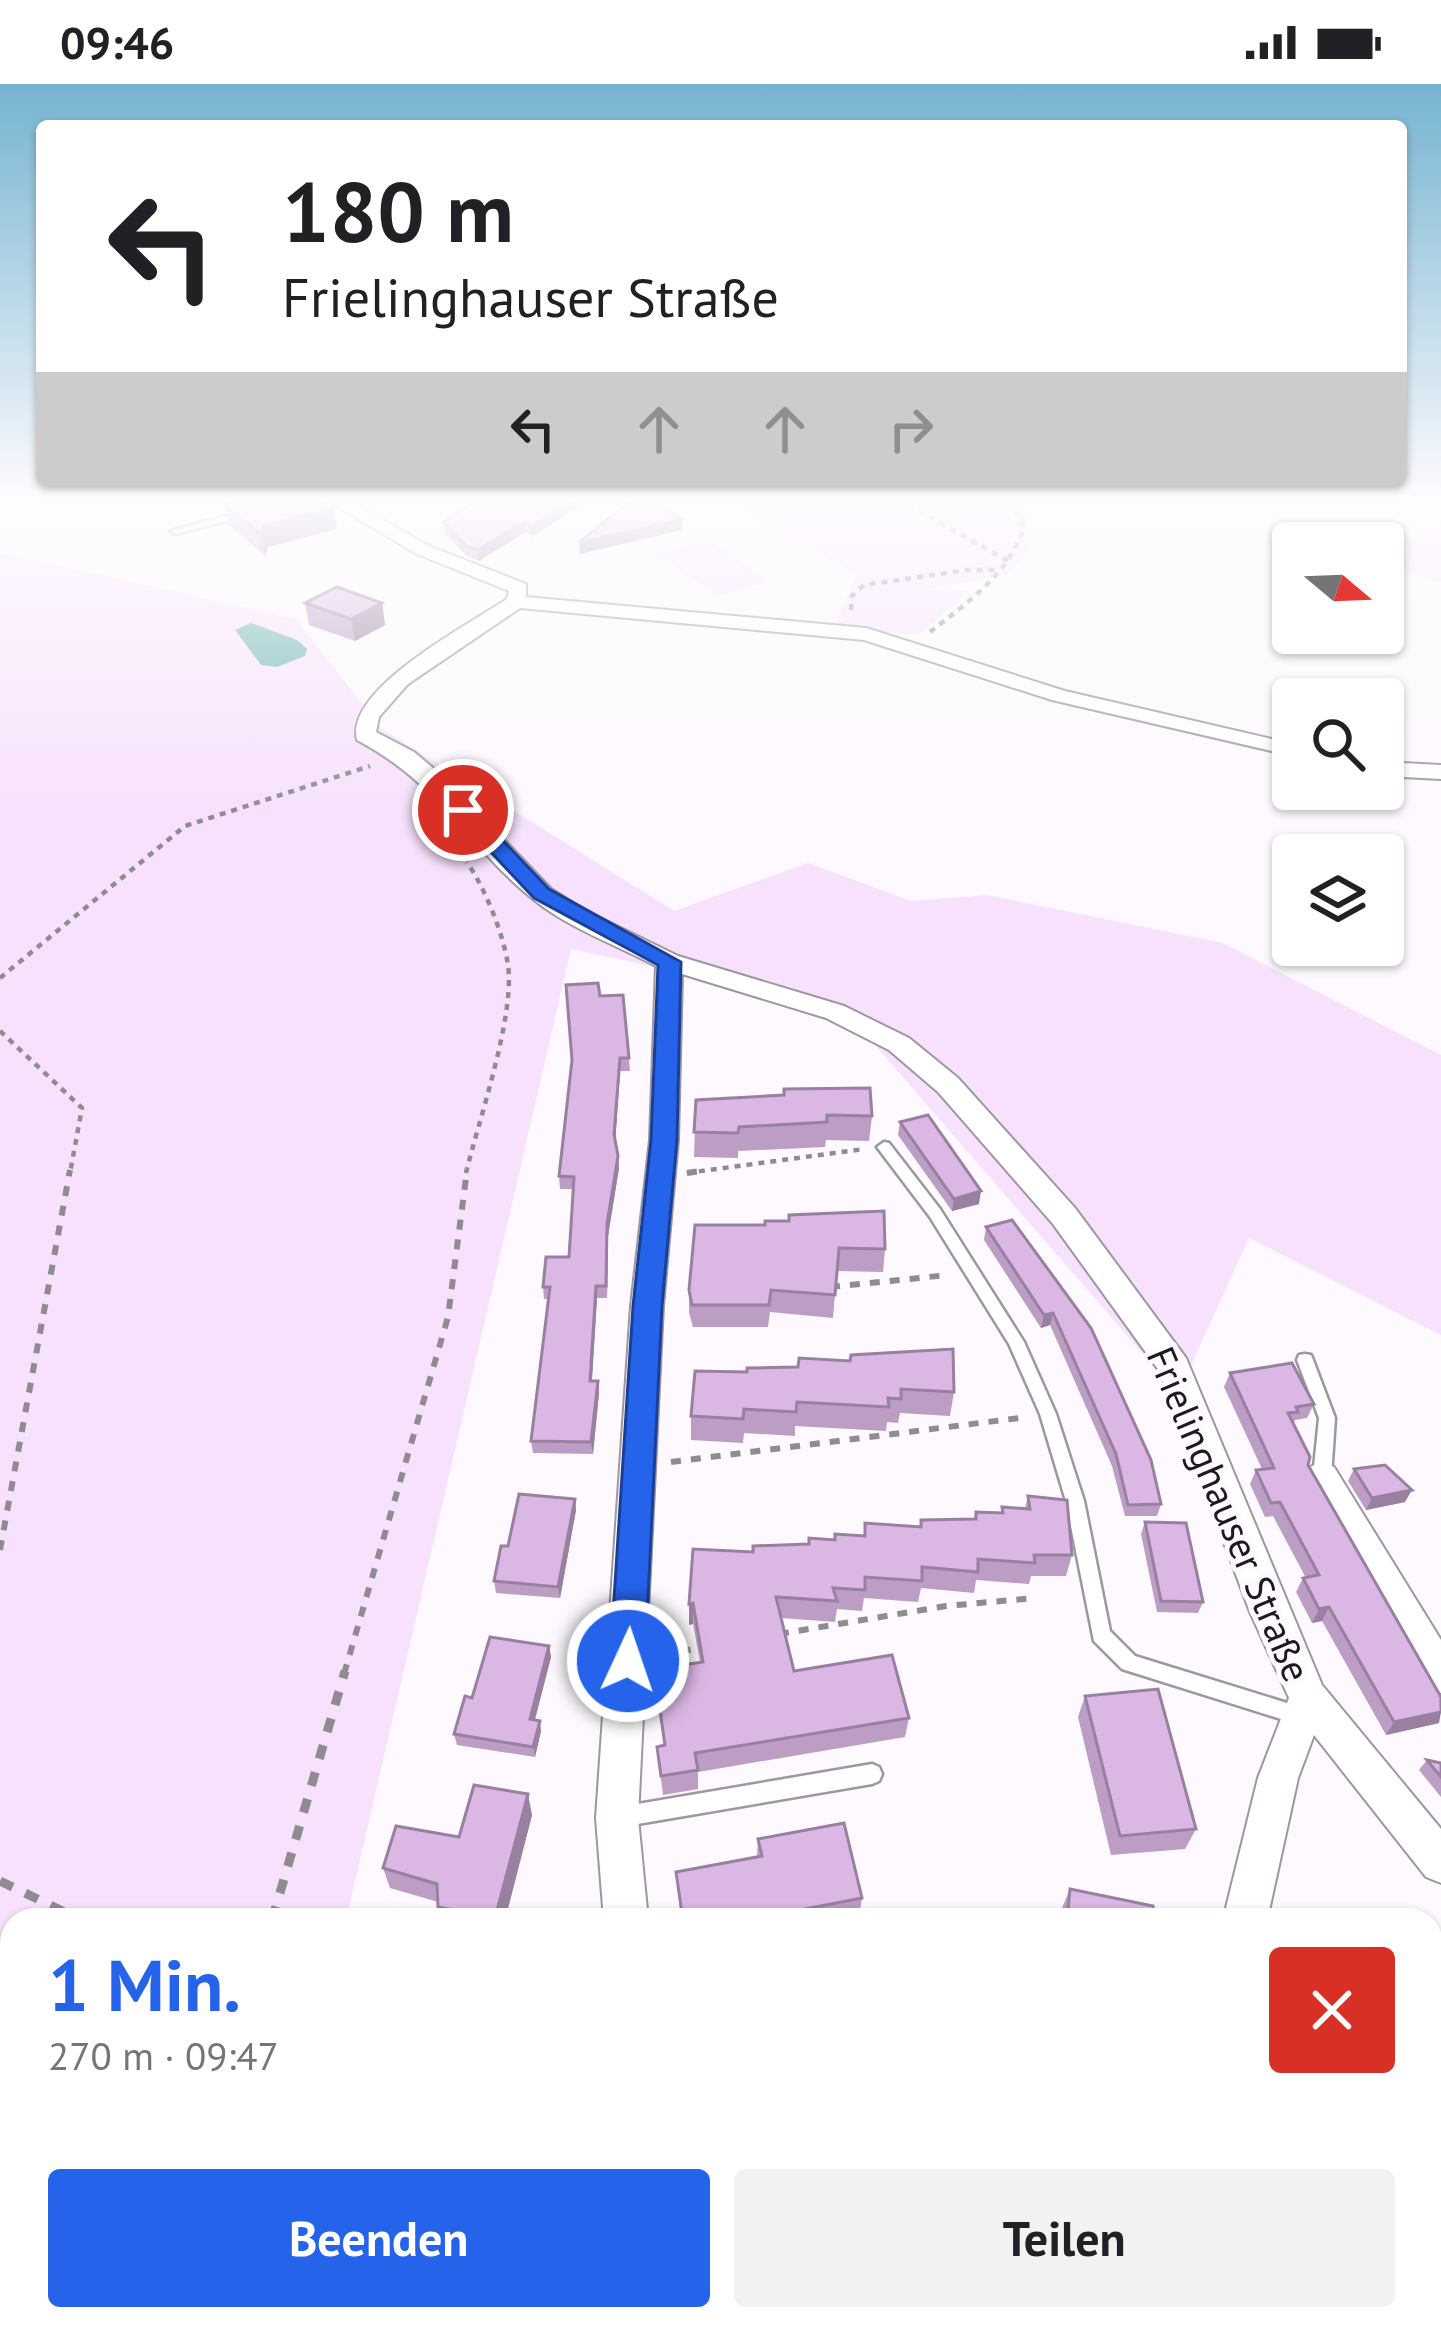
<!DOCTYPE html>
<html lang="de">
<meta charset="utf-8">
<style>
body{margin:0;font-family:"PT Sans",sans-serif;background:#f2f2f2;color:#202124;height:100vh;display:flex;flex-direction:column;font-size:45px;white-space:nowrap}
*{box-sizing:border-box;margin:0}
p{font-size:39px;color:#757577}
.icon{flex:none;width:66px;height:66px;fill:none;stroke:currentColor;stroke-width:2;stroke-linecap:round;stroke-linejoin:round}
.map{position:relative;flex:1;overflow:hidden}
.sheet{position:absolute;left:0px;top:1824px;width:1443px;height:423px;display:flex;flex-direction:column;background:#fff;border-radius:36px 36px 0 0;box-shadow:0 3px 9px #0004}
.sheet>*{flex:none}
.guide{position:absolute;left:36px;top:36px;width:1371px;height:366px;border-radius:12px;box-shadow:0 3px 9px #0004;background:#fff;color:#202124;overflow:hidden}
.needle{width:78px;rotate:109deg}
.fabs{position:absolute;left:1272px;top:438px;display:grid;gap:24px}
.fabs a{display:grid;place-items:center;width:132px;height:132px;border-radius:12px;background:#fff;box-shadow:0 3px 9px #0004;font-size:60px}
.pin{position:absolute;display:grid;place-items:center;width:102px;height:102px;color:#fff;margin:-51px;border:6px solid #fff;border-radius:50%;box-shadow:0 3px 12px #0007}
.me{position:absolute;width:132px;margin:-66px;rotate:3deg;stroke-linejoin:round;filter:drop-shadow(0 0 9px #0008)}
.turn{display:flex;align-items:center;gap:42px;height:252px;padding:0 48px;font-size:54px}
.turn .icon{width:156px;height:156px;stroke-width:2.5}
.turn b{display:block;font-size:84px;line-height:102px}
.lanes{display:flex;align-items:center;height:114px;padding:0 48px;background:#0003;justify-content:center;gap:60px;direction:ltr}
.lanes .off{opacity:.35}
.round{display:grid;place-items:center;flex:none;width:126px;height:126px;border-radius:12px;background:#f2f2f2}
.summary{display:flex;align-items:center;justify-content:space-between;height:204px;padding:0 48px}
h1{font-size:72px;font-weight:800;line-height:90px;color:#2563eb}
.action{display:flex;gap:24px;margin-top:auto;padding:24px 48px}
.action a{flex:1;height:138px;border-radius:12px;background:#2563eb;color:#fff;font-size:48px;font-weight:800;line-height:138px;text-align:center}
.action a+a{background:#f2f2f2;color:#202124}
.status{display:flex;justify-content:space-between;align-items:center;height:84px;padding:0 60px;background:#fff;direction:ltr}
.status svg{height:33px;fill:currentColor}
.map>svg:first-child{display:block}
.green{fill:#f7e1fc}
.water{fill:#69b1ae}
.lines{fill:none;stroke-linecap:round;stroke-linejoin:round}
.service-casing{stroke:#9e96a0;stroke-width:5}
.minor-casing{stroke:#9e96a0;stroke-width:4}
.path-far2{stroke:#8f8c90;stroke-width:4.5;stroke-dasharray:6 6;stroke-linecap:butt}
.path-far1{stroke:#8f8c90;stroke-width:6;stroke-dasharray:10 10;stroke-linecap:butt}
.path{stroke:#8f8c90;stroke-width:9;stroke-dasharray:14 14;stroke-linecap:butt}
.service{fill:#fff;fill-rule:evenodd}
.minor{fill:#fff;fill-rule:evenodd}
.wall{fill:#bc9dc4}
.shaded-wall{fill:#9980a0}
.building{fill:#dbb7e4;stroke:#9980a0;stroke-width:3}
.route{fill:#2563eb;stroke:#184099;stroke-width:3}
.labels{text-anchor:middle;stroke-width:10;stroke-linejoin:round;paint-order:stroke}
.street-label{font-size:39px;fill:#1d1a1e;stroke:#fdf9fe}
</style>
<div class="status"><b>09:46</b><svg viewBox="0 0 49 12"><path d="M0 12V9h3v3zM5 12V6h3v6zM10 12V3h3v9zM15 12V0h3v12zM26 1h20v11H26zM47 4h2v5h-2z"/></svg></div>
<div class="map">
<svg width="1441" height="2245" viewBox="0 0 1441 2245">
<rect width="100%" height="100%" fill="#fdf9fe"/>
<!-- green -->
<g class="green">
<path d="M 725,415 L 1020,415 L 1026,424 L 1031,465 L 1009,490 L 919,507 L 971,506 L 919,551 L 834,545 L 856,490 Z"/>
<path d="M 1441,443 L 1441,498 L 1383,481 L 1383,459 L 1327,459 L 1330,455 L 1405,456 Z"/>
<path d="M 707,456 L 769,498 L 718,512 L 655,470 Z"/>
<path d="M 0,468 L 296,535 L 381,644 L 674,827 L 808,779 L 911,817 L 987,811 L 1223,859 L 1441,971 L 1441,1251 L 1249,1154 L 1178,1310 L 842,923 L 571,865 L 346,1836 L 12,1836 L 12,2056 L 0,2059 Z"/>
</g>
<!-- water -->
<path class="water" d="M 251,539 L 297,556 L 307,565 L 305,572 L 277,583 L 261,581 L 235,546 Z"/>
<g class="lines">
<defs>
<g id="service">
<path d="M 248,426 L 252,429 L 251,431 L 175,450 L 171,447 Z"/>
<path d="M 884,1058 L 889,1059 L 940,1125 L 1024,1258 L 1056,1330 L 1084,1417 L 1110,1547 L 1135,1572 L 1300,1623 L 1307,1625 L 1310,1632 L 1307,1639 L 1300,1641 L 1122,1585 L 1094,1557 L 1066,1417 L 1040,1330 L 1009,1260 L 930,1133 L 877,1063 Z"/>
<path d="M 1305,1270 L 1311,1271 L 1313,1276 L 1335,1334 L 1331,1393 L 1328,1398 L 1322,1400 L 1316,1398 L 1313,1393 L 1319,1334 L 1297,1276 L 1299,1271 Z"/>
<path d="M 872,1680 L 879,1683 L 882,1690 L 879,1697 L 872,1700 L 620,1743 L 613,1740 L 610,1733 L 613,1726 L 620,1723 Z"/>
</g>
<g id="minor">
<path d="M 325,415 L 346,415 L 429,462 L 526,500 L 526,513 L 866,544 L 1065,607 L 1293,660 L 1293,672 L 1052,616 L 864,556 L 520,524 L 408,600 L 379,633 L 376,648 L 414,668 L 445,694 L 551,805 L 584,826 L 678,872 L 844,922 L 909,954 L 958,994 L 1075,1124 L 1186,1274 L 1322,1601 L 1441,1745 L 1441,1799 L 1426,1793 L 1314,1651 L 1298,1694 L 1267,1836 L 1223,1836 L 1258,1694 L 1289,1614 L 1250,1528 L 1160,1288 L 1053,1140 L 938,1008 L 889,966 L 826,934 L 682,890 L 678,1056 L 663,1222 L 638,1734 L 648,1836 L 604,1836 L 596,1734 L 631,1222 L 650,1056 L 656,882 C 616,861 569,844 534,816 C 466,761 442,701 357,656 C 344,605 470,540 507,515 L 509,507 L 417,470 Z"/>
<path d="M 1383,678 L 1441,681 L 1441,695 L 1383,692 Z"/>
<path d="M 1322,1378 L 1334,1383 L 1441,1556 L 1441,1609 L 1427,1604 L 1310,1403 L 1305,1393 L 1310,1383 Z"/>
<path d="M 12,2050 L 12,2098 L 0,2102 L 0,2054 Z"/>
<path d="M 643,2235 L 693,2235 L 694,2245 L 644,2245 Z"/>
<path d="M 1106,2235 L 1156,2235 L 1153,2245 L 1103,2245 Z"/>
</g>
</defs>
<!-- service casing -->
<use href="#service" class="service-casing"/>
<!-- minor casing -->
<use href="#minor" class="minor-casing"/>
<!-- path-far2 -->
<g class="path-far2">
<path d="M 898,415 L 1008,477"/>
<path d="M 851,526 L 852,512 L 864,501 L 967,486 L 1000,486"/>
<path d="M 930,548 C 968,518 1008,491 1024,443 L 1009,415"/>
<path d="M 0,894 L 185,742 L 370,682"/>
<path d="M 0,947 L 82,1024 L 70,1089"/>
<path d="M 466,1089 C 479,1035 515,933 508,881 C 503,848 485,805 467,778"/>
<path d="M 687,1089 L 864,1065"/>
</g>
<!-- path-far1 -->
<g class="path-far1">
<path d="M 687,1089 L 706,1086"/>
<path d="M 830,1203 L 948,1191"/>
<path d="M 671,1378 L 1027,1333"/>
<path d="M 0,1466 L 70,1086"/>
<path d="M 779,1550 L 946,1522 L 1035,1514"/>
<path d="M 661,1571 L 701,1564"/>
<path d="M 344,1590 L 448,1233 L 467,1086"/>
</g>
<!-- path -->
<g class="path">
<path d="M 0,1797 L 81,1836"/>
<path d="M 272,1836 L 345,1587"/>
</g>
<!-- service -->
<use href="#service" class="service"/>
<!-- minor -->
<use href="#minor" class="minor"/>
</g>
<!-- wall -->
<g class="wall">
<path d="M 583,419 L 532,453 L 526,448 L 479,477 L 467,472 L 444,449 L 443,438 Z"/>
<path d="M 225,420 L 337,445 L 268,463 L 265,472 L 229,441 Z"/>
<path d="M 305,519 L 382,519 L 385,541 L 355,557 L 309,541 Z"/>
<path d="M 623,911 L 630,987 L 620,987 L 615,1057 L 619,1084 L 608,1152 L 607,1214 L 597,1214 L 592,1297 L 598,1297 L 599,1309 L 593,1370 L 533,1369 L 531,1357 L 549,1215 L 544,1215 L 543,1203 L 569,1173 L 573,1105 L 560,1105 L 559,1092 L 600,912 Z"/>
<path d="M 696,1016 L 872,1032 L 869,1057 L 826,1056 L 825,1063 L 738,1067 L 738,1074 L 694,1073 Z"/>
<path d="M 900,1038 L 979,1120 L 952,1127 L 898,1051 Z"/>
<path d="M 1012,1136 L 1161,1420 L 1157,1432 L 1125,1432 L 1112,1382 L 1050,1241 L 1041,1244 L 984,1156 L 986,1143 Z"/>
<path d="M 695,1141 L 885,1165 L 883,1188 L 837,1187 L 833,1234 L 770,1228 L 768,1243 L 693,1243 L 689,1229 L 689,1206 Z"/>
<path d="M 747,1288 L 954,1308 L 950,1332 L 900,1329 L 898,1339 L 887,1338 L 886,1347 L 795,1342 L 795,1352 L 744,1349 L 743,1359 L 691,1356 L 691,1332 Z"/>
<path d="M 1230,1289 L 1314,1320 L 1307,1334 L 1295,1336 L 1293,1340 L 1308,1381 L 1439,1639 L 1386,1651 L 1322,1537 L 1312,1539 L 1296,1508 L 1303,1494 L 1306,1494 L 1273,1432 L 1265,1433 L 1250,1400 L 1256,1386 L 1262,1385 L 1224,1303 Z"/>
<path d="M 1354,1385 L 1405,1418 L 1366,1426 L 1348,1397 Z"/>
<path d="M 1028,1412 L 1072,1471 L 1066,1492 L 1031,1492 L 1029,1500 L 976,1496 L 974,1509 L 921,1504 L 918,1518 L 864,1514 L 862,1527 L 837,1525 L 835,1538 L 781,1534 L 794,1587 L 909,1634 L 905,1653 L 698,1688 L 698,1705 L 663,1711 L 657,1663 L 664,1662 L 654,1585 L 700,1578 L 693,1540 L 689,1541 L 689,1520 L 753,1468 L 920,1443 L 921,1436 L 974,1435 L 976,1428 L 1001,1429 L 1002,1423 L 1025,1424 Z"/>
<path d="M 575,1415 L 576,1426 L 560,1514 L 496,1509 L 494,1497 L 508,1462 Z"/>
<path d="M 1145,1438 L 1203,1518 L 1198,1529 L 1157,1528 L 1141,1450 Z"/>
<path d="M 549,1562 L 551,1573 L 535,1636 L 541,1647 L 535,1673 L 457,1661 L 454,1650 L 472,1614 Z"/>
<path d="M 1085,1612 L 1196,1745 L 1185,1765 L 1111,1771 L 1078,1633 Z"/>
<path d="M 1427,1676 L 1441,1679 L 1441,1713 L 1419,1686 Z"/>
<path d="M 532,1731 L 505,1836 L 442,1836 L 438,1818 L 390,1804 L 383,1784 L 459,1753 Z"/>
<path d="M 758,1755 L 862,1814 L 859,1833 L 842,1836 L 681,1836 L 676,1788 L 757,1773 Z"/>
<path d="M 1070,1805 L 1153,1836 L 1061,1836 L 1062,1824 Z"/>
<path d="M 1431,1903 L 1441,1909 L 1441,2011 L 1438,2014 L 1431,2010 Z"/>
<path d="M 976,2235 L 1074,2235 L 1072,2245 L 999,2245 Z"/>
</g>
<!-- shaded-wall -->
<g class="shaded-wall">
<path d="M 572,415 L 583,415 L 583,419 L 532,453 L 531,443 Z"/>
<path d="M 333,424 L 337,445 L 268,463 L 265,472 L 261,451 L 263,442 Z"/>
<path d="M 682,435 L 682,446 L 580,470 L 579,459 Z"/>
<path d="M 525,437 L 526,448 L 479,477 L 478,466 Z"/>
<path d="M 382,519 L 385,541 L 355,557 L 351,535 Z"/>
<path d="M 620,974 L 620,987 L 615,1062 L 614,1050 Z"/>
<path d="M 618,1072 L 619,1084 L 608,1152 L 607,1214 L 607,1140 Z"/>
<path d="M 981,1107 L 979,1120 L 952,1127 L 954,1115 Z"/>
<path d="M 596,1202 L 597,1214 L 591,1309 L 590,1297 Z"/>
<path d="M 1053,1229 L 1050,1241 L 1041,1244 L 1044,1231 Z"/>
<path d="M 598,1297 L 599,1309 L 593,1370 L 591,1358 Z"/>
<path d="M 1412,1406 L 1405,1418 L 1366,1426 L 1372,1414 Z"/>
<path d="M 575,1415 L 576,1426 L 560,1514 L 558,1503 Z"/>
<path d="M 693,1519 L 693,1540 L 689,1541 L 689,1520 Z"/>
<path d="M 1329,1523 L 1322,1537 L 1312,1539 L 1319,1525 Z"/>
<path d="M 549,1562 L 551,1573 L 532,1646 L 530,1635 Z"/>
<path d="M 1441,1628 L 1439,1639 L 1386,1651 L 1394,1638 Z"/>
<path d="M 540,1637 L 541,1647 L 535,1673 L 533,1663 Z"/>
<path d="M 528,1710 L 532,1731 L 505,1836 L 496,1836 Z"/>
<path d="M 45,2235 L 89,2235 L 60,2245 L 16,2245 Z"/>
<rect x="174" y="2235" width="7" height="10"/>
</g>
<!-- building -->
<g class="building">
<path d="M 244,415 L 322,415 L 333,424 L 263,442 L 261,451 L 225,420 Z"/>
<path d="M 479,415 L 572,415 L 531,443 L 525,437 L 478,466 L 466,462 L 443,438 Z"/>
<path d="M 642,415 L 651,415 L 682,435 L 579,459 L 628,418 Z"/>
<path d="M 337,503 L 382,519 L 351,535 L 305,519 Z"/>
<path d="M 598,899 L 600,912 L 623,911 L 629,974 L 620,974 L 614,1050 L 618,1072 L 607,1140 L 606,1202 L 596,1202 L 590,1297 L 598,1297 L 591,1358 L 531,1357 L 550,1203 L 543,1203 L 546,1173 L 569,1173 L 574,1093 L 559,1092 L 572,976 L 566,901 Z"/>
<path d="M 870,1004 L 872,1032 L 827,1031 L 827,1038 L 739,1043 L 738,1049 L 694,1048 L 696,1016 L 784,1011 L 784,1005 Z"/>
<path d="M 928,1031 L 981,1107 L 954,1115 L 900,1038 Z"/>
<path d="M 884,1127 L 885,1165 L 839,1164 L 835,1211 L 771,1206 L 769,1221 L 692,1221 L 689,1206 L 695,1141 L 765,1141 L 765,1137 L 789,1137 L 789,1131 Z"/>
<path d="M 1012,1136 L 1091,1244 L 1151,1376 L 1161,1420 L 1128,1421 L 1116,1370 L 1053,1229 L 1044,1231 L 986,1143 Z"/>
<path d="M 953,1265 L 954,1308 L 901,1305 L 901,1315 L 888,1314 L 889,1323 L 797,1318 L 796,1328 L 744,1325 L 743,1335 L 691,1332 L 695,1287 L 747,1288 L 747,1284 L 798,1283 L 799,1274 L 850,1277 L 851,1271 Z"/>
<path d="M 1292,1279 L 1314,1320 L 1296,1323 L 1298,1328 L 1288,1329 L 1310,1373 L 1308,1381 L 1441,1613 L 1441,1628 L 1394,1638 L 1329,1523 L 1319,1525 L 1303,1494 L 1319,1491 L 1280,1418 L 1271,1419 L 1256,1386 L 1274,1384 L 1230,1289 Z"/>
<path d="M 1385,1381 L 1412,1406 L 1372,1414 L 1354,1385 Z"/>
<path d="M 519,1410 L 575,1415 L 558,1503 L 494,1497 L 501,1462 L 508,1462 Z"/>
<path d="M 1028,1412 L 1067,1416 L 1072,1471 L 1034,1471 L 1035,1479 L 978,1475 L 978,1488 L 922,1483 L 922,1497 L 865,1493 L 865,1506 L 833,1504 L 837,1517 L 776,1513 L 794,1587 L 892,1571 L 909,1634 L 695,1669 L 698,1686 L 661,1692 L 657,1663 L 665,1661 L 654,1585 L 703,1578 L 693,1519 L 689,1520 L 693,1465 L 753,1468 L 753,1462 L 809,1460 L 809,1454 L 835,1456 L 835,1450 L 865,1452 L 865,1439 L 921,1443 L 921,1436 L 976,1435 L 976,1428 L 1003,1429 L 1002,1423 L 1030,1425 Z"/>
<path d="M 1145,1438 L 1186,1439 L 1203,1518 L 1161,1517 Z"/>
<path d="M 490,1553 L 549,1562 L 530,1635 L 540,1637 L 533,1663 L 454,1650 L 465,1612 L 472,1614 Z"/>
<path d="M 1158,1605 L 1196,1745 L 1120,1752 L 1085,1612 Z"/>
<path d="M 1427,1676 L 1441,1679 L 1441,1693 Z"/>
<path d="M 474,1701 L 528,1710 L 495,1834 L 438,1823 L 437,1800 L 383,1784 L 396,1742 L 459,1753 Z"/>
<path d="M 844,1739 L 862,1814 L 774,1831 L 775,1836 L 683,1836 L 676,1788 L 762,1772 L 758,1755 Z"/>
<path d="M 1070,1805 L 1153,1822 L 1153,1836 L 1067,1836 Z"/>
<path d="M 1431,1903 L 1441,1909 L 1441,1992 L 1431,1986 Z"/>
<path d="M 12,2158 L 12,2235 L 45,2235 L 16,2245 L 0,2245 L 0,2162 Z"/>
<path d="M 151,2235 L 174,2235 L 174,2245 L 121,2245 Z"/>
<path d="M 1009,2235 L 1074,2235 L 1072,2245 L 1031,2245 Z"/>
</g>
<!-- sky -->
<linearGradient id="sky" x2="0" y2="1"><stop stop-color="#75b3d1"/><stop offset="0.57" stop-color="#fefcff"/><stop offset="1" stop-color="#fefcff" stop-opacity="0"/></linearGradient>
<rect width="1441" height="730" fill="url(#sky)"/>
<!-- route -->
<path class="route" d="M 463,720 L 470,722 L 549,805 L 681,878 L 677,1056 L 662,1222 L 645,1577 L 640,1588 L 628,1593 L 616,1588 L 610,1577 L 633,1222 L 651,1056 L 658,881 L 534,814 L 456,731 L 456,722 Z"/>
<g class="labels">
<!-- street labels -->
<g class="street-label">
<text transform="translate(1229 1430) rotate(67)" y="14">Frielinghauser Straße</text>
</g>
</g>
</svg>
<div class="fabs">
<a><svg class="needle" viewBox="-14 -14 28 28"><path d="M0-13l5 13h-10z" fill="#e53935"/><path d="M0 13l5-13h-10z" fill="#757577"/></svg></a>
<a><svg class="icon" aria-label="search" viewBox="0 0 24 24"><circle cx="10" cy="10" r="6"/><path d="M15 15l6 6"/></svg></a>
<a><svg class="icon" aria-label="layers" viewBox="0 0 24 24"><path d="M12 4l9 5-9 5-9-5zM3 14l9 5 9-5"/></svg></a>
</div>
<div class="pin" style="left:463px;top:726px;background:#d93025"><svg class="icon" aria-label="arrive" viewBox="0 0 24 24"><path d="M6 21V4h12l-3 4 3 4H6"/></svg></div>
<svg class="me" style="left:628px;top:1577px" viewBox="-20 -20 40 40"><circle r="17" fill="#2563eb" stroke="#fff" stroke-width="3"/><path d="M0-11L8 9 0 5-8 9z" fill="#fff"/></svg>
<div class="guide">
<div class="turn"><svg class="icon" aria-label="left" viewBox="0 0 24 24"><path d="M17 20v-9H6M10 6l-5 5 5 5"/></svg><div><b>180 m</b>Frielinghauser Straße</div></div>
<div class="lanes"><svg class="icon" aria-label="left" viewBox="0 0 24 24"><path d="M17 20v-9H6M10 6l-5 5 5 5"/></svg><svg class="icon off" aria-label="ahead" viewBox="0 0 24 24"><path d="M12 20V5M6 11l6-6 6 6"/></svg><svg class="icon off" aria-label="ahead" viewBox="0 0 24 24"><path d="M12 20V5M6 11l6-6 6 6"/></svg><svg class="icon off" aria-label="right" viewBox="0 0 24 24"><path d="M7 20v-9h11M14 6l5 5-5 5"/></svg></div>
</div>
<section class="sheet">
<div class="summary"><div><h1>1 Min.</h1><p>270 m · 09:47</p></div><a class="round" style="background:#d93025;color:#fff"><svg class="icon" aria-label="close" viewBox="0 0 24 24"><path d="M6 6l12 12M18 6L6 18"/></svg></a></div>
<div class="action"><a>Beenden</a><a>Teilen</a></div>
</section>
</div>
